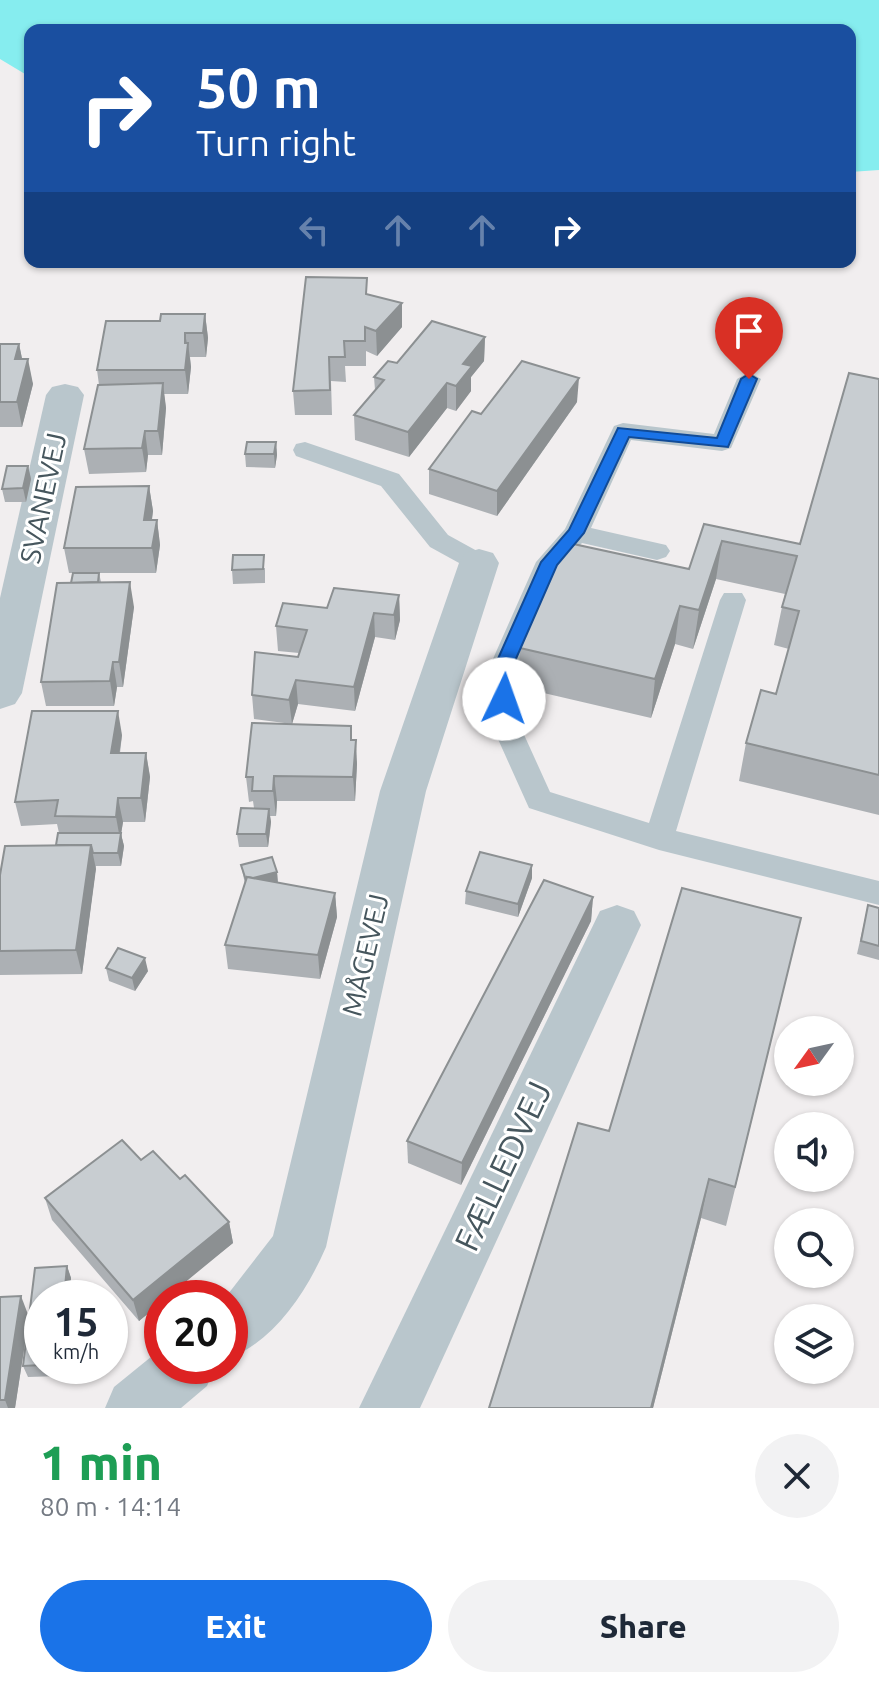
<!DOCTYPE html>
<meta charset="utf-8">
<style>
body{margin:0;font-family:Ubuntu,sans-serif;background:#f2f2f3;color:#1f2937;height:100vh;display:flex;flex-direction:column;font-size:30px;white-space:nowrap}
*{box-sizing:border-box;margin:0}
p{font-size:26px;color:#747a83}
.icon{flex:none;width:44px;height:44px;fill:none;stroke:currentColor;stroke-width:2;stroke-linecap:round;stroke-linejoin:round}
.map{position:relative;height:1408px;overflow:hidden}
.side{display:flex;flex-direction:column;background:#fff;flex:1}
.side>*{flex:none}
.hud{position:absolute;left:24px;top:24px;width:832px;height:244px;border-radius:16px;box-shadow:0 2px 6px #0004;background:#1a4fa0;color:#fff;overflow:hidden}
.needle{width:52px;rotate:237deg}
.controls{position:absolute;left:774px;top:1016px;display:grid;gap:16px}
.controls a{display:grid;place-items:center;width:80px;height:80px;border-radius:50%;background:#fff;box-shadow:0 2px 6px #0004;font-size:40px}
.speed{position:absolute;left:24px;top:1280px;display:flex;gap:16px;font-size:40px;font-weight:700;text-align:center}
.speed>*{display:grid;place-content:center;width:104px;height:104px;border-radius:50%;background:#fff;box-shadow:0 2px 6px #0004;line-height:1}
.speed small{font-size:20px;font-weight:400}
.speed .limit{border:12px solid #d22;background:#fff;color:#111}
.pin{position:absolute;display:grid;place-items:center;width:68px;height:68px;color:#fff;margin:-82px -34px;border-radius:50% 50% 50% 0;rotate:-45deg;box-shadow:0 0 8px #0007}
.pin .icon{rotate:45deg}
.me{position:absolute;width:88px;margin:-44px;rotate:3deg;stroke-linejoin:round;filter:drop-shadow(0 0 6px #0008)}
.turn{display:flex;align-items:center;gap:28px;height:168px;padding:0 40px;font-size:36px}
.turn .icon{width:104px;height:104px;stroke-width:2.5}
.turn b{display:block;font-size:56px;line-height:68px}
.lanes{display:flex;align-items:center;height:76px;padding:0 40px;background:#0003;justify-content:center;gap:40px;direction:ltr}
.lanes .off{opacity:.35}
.round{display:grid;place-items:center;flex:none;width:84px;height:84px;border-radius:42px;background:#f2f2f3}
.headline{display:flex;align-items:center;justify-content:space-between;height:136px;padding:0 40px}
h1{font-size:48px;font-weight:800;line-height:60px;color:#1e9e55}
.primary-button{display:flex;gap:16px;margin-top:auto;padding:16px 40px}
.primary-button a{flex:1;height:92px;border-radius:48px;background:#1a73e8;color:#fff;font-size:32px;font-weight:800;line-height:92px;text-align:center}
.primary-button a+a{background:#f2f2f3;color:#1f2937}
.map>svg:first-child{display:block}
.water{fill:#86edef}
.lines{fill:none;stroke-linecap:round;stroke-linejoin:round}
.lane{fill:#b9c6cc;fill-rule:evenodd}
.street{fill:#b9c6cc;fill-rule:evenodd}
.wall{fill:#acb0b4}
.shaded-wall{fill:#8c9092}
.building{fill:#c8cdd1;stroke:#8c9092;stroke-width:2}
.route{fill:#1a73e8;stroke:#114b97;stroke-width:2}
.labels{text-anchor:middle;stroke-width:6;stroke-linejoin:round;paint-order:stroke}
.street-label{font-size:28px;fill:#46565d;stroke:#fff}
.near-street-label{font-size:34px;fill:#46565d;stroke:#fff}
</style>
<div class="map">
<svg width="879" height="1408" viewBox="0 0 879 1408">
<rect width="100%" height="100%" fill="#f1eeef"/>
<!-- water -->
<path class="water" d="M 0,0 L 879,0 L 879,170 L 850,172 L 850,30 L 30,30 L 30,77 L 0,59 Z"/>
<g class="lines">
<!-- lane -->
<g class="lane">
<path d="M 749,372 L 761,379 L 731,448 L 722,451 L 631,440 L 591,528 L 666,545 L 670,551 L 666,557 L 657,560 L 582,543 L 560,566 L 516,670 L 521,728 L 550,792 L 649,823 L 720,600 L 724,593 L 742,593 L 746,600 L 676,831 L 879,881 L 879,905 L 659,850 L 529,808 L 493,728 L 488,670 L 536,562 L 565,529 L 614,426 L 623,423 L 714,434 L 737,379 Z"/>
<path d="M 305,442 L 399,474 L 448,535 L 488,557 L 492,563 L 488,569 L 470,569 L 430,547 L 381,486 L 296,456 L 293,450 L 296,444 Z"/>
</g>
<!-- street -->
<g class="street">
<path d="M 65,384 L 78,387 L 84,395 L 22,693 L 15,704 L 0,709 L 0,598 L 46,395 L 52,387 Z"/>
<path d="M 479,549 L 493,553 L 499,563 L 426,791 L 326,1247 C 307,1291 275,1340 230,1358 L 230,1298 L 225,1298 L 273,1236 L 380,791 L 459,563 L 465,553 Z"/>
<path d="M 617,905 L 634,911 L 641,925 L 420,1408 L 359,1408 L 600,911 Z"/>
<path d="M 162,1348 L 162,1366 L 215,1366 L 207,1386 L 181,1408 L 105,1408 L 114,1387 Z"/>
</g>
</g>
<!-- wall -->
<g class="wall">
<path d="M 368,295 L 402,303 L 402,327 L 377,356 L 366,351 L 366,366 L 345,366 L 346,382 L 331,381 L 332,415 L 295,415 L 293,391 Z"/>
<path d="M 205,314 L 208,338 L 206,357 L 190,357 L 191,367 L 188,394 L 164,394 L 166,408 L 162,455 L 148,455 L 146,472 L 89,474 L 84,449 L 99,385 L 97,370 L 160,321 Z"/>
<path d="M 485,337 L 484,361 L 471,377 L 471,391 L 456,411 L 447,408 L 409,457 L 355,440 L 354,415 L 375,390 L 374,377 L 397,363 Z"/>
<path d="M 0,344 L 19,344 L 22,359 L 33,384 L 22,427 L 0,427 Z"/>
<path d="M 879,379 L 879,815 L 739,781 L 746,743 L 776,694 L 789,649 L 774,645 L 782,607 L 785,594 L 716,579 L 693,649 L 675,644 L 651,718 L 518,687 L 520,648 L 689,569 L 704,524 L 800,544 Z"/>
<path d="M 577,402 L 497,516 L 429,494 L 429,469 Z"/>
<path d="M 276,442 L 277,455 L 275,468 L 246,467 L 245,454 Z"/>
<path d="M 28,466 L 31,479 L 26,502 L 5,502 L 2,489 Z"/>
<path d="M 149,486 L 153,511 L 152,520 L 157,520 L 160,545 L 156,573 L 69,573 L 64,548 Z"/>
<path d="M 265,568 L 265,583 L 233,584 L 232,570 Z"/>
<path d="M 99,573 L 101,582 L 134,607 L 123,687 L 117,687 L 114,706 L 46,706 L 41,682 L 71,583 Z"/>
<path d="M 399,595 L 400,620 L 395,640 L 375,637 L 355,711 L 298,704 L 292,724 L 254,719 L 252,695 L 298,657 L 299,653 L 278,651 L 276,626 Z"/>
<path d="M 122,735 L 120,753 L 146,753 L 150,777 L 145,822 L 123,822 L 121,834 L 124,846 L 121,866 L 96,866 L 82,974 L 0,975 L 0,875 L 56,845 L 59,833 L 57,824 L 21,826 L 15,802 Z"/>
<path d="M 352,740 L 357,764 L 355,801 L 277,801 L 276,816 L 270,816 L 271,822 L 268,847 L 239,847 L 237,834 L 254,808 L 253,801 L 249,802 L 246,777 Z"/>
<path d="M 241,865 L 277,872 L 278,883 L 335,893 L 337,917 L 320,979 L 228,969 L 225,945 L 245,884 Z"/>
<path d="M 532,878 L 518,917 L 465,904 L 466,891 Z"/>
<path d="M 593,897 L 591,921 L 461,1185 L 408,1163 L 407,1141 Z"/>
<path d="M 868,905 L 879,908 L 879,960 L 857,954 Z"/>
<path d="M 801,918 L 726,1226 L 701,1218 L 653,1408 L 489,1408 L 609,1131 Z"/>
<path d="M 106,968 L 148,971 L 135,991 L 109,981 Z"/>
<path d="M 141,1160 L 180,1179 L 229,1222 L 233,1243 L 162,1298 L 162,1302 L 139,1321 L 52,1220 L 45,1198 Z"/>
<path d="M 67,1266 L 71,1278 L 69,1298 L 42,1298 L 42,1366 L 62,1366 L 61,1376 L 28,1377 L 23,1366 L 35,1268 Z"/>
<path d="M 0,1297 L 29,1317 L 15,1408 L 0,1408 Z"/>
</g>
<!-- shaded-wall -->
<g class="shaded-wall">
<path d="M 402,303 L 402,327 L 377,356 L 376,331 Z"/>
<path d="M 205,314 L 208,338 L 206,357 L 203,333 Z"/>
<path d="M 185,333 L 188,350 L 188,343 L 191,367 L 188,394 L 185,370 Z"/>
<path d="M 485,337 L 484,361 L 471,377 L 471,391 L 456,411 L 456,386 L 463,364 Z"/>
<path d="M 19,344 L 24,368 L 15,359 Z"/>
<path d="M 28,359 L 33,384 L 22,427 L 17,402 Z"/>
<path d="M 579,378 L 577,402 L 497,516 L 497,491 Z"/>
<path d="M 163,383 L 166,408 L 162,455 L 158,431 Z"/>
<path d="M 447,383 L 447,408 L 409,457 L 408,432 Z"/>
<path d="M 145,431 L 148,455 L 146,472 L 142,448 Z"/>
<path d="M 276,442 L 277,455 L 275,468 L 274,454 Z"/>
<path d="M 28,466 L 31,479 L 26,502 L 23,488 Z"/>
<path d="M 149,486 L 153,511 L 148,545 L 144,520 Z"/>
<path d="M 157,520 L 160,545 L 156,573 L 152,548 Z"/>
<path d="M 722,541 L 716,579 L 693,649 L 699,610 Z"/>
<path d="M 130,582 L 134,607 L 123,687 L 119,662 Z"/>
<path d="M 399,595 L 400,620 L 395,640 L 394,615 Z"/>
<path d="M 680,606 L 675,644 L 651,718 L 655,679 Z"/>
<path d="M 374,613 L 375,637 L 355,711 L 354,687 Z"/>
<path d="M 113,662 L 117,687 L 114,706 L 110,681 Z"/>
<path d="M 296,680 L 298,704 L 292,724 L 289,700 Z"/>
<path d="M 118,711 L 122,735 L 116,777 L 111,753 Z"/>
<path d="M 356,740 L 357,764 L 355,801 L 353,777 Z"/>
<path d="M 146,753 L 150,777 L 145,822 L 141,798 Z"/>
<path d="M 274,776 L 277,801 L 276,816 L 273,791 Z"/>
<path d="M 118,798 L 123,822 L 121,834 L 124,846 L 121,866 L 118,853 L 120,839 L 116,817 Z"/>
<path d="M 269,809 L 271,822 L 268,847 L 266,834 Z"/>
<path d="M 91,845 L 96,869 L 82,974 L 76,950 Z"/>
<path d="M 532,865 L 532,878 L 518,917 L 518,904 Z"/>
<path d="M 277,872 L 278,885 L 246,880 Z"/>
<path d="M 335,893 L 337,917 L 320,979 L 318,955 Z"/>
<path d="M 593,897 L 591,921 L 461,1185 L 462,1163 Z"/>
<path d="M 145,958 L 148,971 L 135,991 L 132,978 Z"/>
<path d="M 709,1179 L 701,1218 L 653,1408 L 651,1408 Z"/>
<path d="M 229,1222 L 233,1243 L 166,1298 L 162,1298 L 162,1302 L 139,1321 L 133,1300 Z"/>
<path d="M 67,1266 L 71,1278 L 69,1298 L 64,1298 Z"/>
<path d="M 21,1296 L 29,1317 L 15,1408 L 8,1408 L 5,1400 Z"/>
<path d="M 57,1366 L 62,1366 L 61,1376 Z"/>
</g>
<!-- building -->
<g class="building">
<path d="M 306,277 L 367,278 L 366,294 L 402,303 L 376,331 L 365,327 L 365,341 L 344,341 L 345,357 L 329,357 L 330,390 L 293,391 Z"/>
<path d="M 161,314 L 205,314 L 203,333 L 185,333 L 185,343 L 188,343 L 185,370 L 97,370 L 106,321 L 160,321 Z"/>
<path d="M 432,321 L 485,337 L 463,364 L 472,366 L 456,386 L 447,383 L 408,432 L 354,415 L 384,380 L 374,377 L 388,361 L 397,363 Z"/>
<path d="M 0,344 L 19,344 L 15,359 L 28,359 L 17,402 L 0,402 Z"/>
<path d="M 522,361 L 579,378 L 497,491 L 429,469 L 472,411 L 481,414 Z"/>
<path d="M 849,373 L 879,379 L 879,775 L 746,743 L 761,690 L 776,694 L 799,611 L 782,607 L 797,556 L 722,541 L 699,610 L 680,606 L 655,679 L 520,648 L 564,542 L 689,569 L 704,524 L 800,544 Z"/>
<path d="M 163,383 L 158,431 L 145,431 L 142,448 L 84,449 L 98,385 Z"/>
<path d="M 247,442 L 276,442 L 274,454 L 245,454 Z"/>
<path d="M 7,466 L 28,466 L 23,488 L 2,489 Z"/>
<path d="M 149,486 L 144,520 L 157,520 L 152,548 L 64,548 L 76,487 Z"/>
<path d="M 233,555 L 264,555 L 263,569 L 232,570 Z"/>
<path d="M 73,573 L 99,573 L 98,582 L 71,583 Z"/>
<path d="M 130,582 L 119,662 L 113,662 L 110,681 L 41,682 L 57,583 Z"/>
<path d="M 334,588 L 399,595 L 394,615 L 374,613 L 354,687 L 296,680 L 289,700 L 252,695 L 255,652 L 298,657 L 307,630 L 276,626 L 283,603 L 327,608 Z"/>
<path d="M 32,711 L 118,711 L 111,753 L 146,753 L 141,798 L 118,798 L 116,817 L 55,816 L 58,800 L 15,802 Z"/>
<path d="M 252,723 L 351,726 L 351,740 L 356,740 L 353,777 L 274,776 L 273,791 L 252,791 L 253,777 L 246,777 Z"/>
<path d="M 241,808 L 269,809 L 266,834 L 237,834 Z"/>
<path d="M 58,833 L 121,833 L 118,853 L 93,853 L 91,845 L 56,845 Z"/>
<path d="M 91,845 L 76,950 L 0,951 L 0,875 L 5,846 Z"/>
<path d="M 480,852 L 532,865 L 518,904 L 466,891 Z"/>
<path d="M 272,857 L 277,872 L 253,878 L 247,877 L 246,880 L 241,865 Z"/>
<path d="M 247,877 L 335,893 L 318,955 L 225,945 Z"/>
<path d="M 544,880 L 593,897 L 462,1163 L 407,1141 Z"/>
<path d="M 682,888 L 801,918 L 735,1187 L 709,1179 L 651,1408 L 489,1408 L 578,1123 L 609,1131 Z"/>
<path d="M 868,905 L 879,908 L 879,946 L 861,941 Z"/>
<path d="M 118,948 L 145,958 L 132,978 L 106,968 Z"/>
<path d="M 122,1140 L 141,1160 L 153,1151 L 180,1179 L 185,1175 L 229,1222 L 133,1300 L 45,1198 Z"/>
<path d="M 67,1266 L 64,1298 L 42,1298 L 42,1365 L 23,1366 L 35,1268 Z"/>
<path d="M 21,1296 L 5,1400 L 0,1400 L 0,1297 Z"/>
</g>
<!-- route -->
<path class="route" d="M 749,374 L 757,379 L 728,447 L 629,437 L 584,533 L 557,565 L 511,670 L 513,699 L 504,706 L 498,704 L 493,670 L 541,562 L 569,530 L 618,428 L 717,438 L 741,379 Z"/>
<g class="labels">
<!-- street labels -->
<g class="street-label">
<text transform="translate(43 498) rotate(-78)" y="10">SVANEVEJ</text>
<text transform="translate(365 955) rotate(-77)" y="10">MÅGEVEJ</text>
</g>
<!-- near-street labels -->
<g class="near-street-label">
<text transform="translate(503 1166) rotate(-65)" y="12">FÆLLEDVEJ</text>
</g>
</g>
</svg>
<div class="controls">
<a><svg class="needle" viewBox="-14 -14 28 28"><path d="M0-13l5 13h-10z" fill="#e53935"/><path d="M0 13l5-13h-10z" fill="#747a83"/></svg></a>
<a><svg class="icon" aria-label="sound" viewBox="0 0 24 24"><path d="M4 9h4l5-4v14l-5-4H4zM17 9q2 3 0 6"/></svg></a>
<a><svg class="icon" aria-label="search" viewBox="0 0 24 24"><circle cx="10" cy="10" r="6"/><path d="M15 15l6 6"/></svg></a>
<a><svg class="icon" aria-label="layers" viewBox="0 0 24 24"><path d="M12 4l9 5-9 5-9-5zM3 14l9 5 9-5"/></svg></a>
</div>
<div class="speed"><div>15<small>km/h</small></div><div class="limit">20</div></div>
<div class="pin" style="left:749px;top:379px;background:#d93025"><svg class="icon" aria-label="arrive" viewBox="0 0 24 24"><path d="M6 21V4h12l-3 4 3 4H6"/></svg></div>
<svg class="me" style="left:504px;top:699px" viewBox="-20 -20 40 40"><circle r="19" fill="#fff"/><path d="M0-13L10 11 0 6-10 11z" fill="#1a73e8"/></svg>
<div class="hud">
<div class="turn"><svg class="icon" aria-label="right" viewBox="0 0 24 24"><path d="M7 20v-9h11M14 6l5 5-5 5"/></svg><div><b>50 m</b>Turn right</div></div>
<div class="lanes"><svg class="icon off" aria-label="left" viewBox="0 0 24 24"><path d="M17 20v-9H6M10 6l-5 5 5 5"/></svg><svg class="icon off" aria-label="ahead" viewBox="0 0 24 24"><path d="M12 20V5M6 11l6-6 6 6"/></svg><svg class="icon off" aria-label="ahead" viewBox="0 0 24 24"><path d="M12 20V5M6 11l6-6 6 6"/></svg><svg class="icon" aria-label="right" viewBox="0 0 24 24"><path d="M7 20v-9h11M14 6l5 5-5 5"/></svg></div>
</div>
</div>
<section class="side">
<div class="headline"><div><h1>1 min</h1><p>80 m · 14:14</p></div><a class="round"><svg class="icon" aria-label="close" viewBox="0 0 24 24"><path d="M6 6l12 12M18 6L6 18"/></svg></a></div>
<div class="primary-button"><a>Exit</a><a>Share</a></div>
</section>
